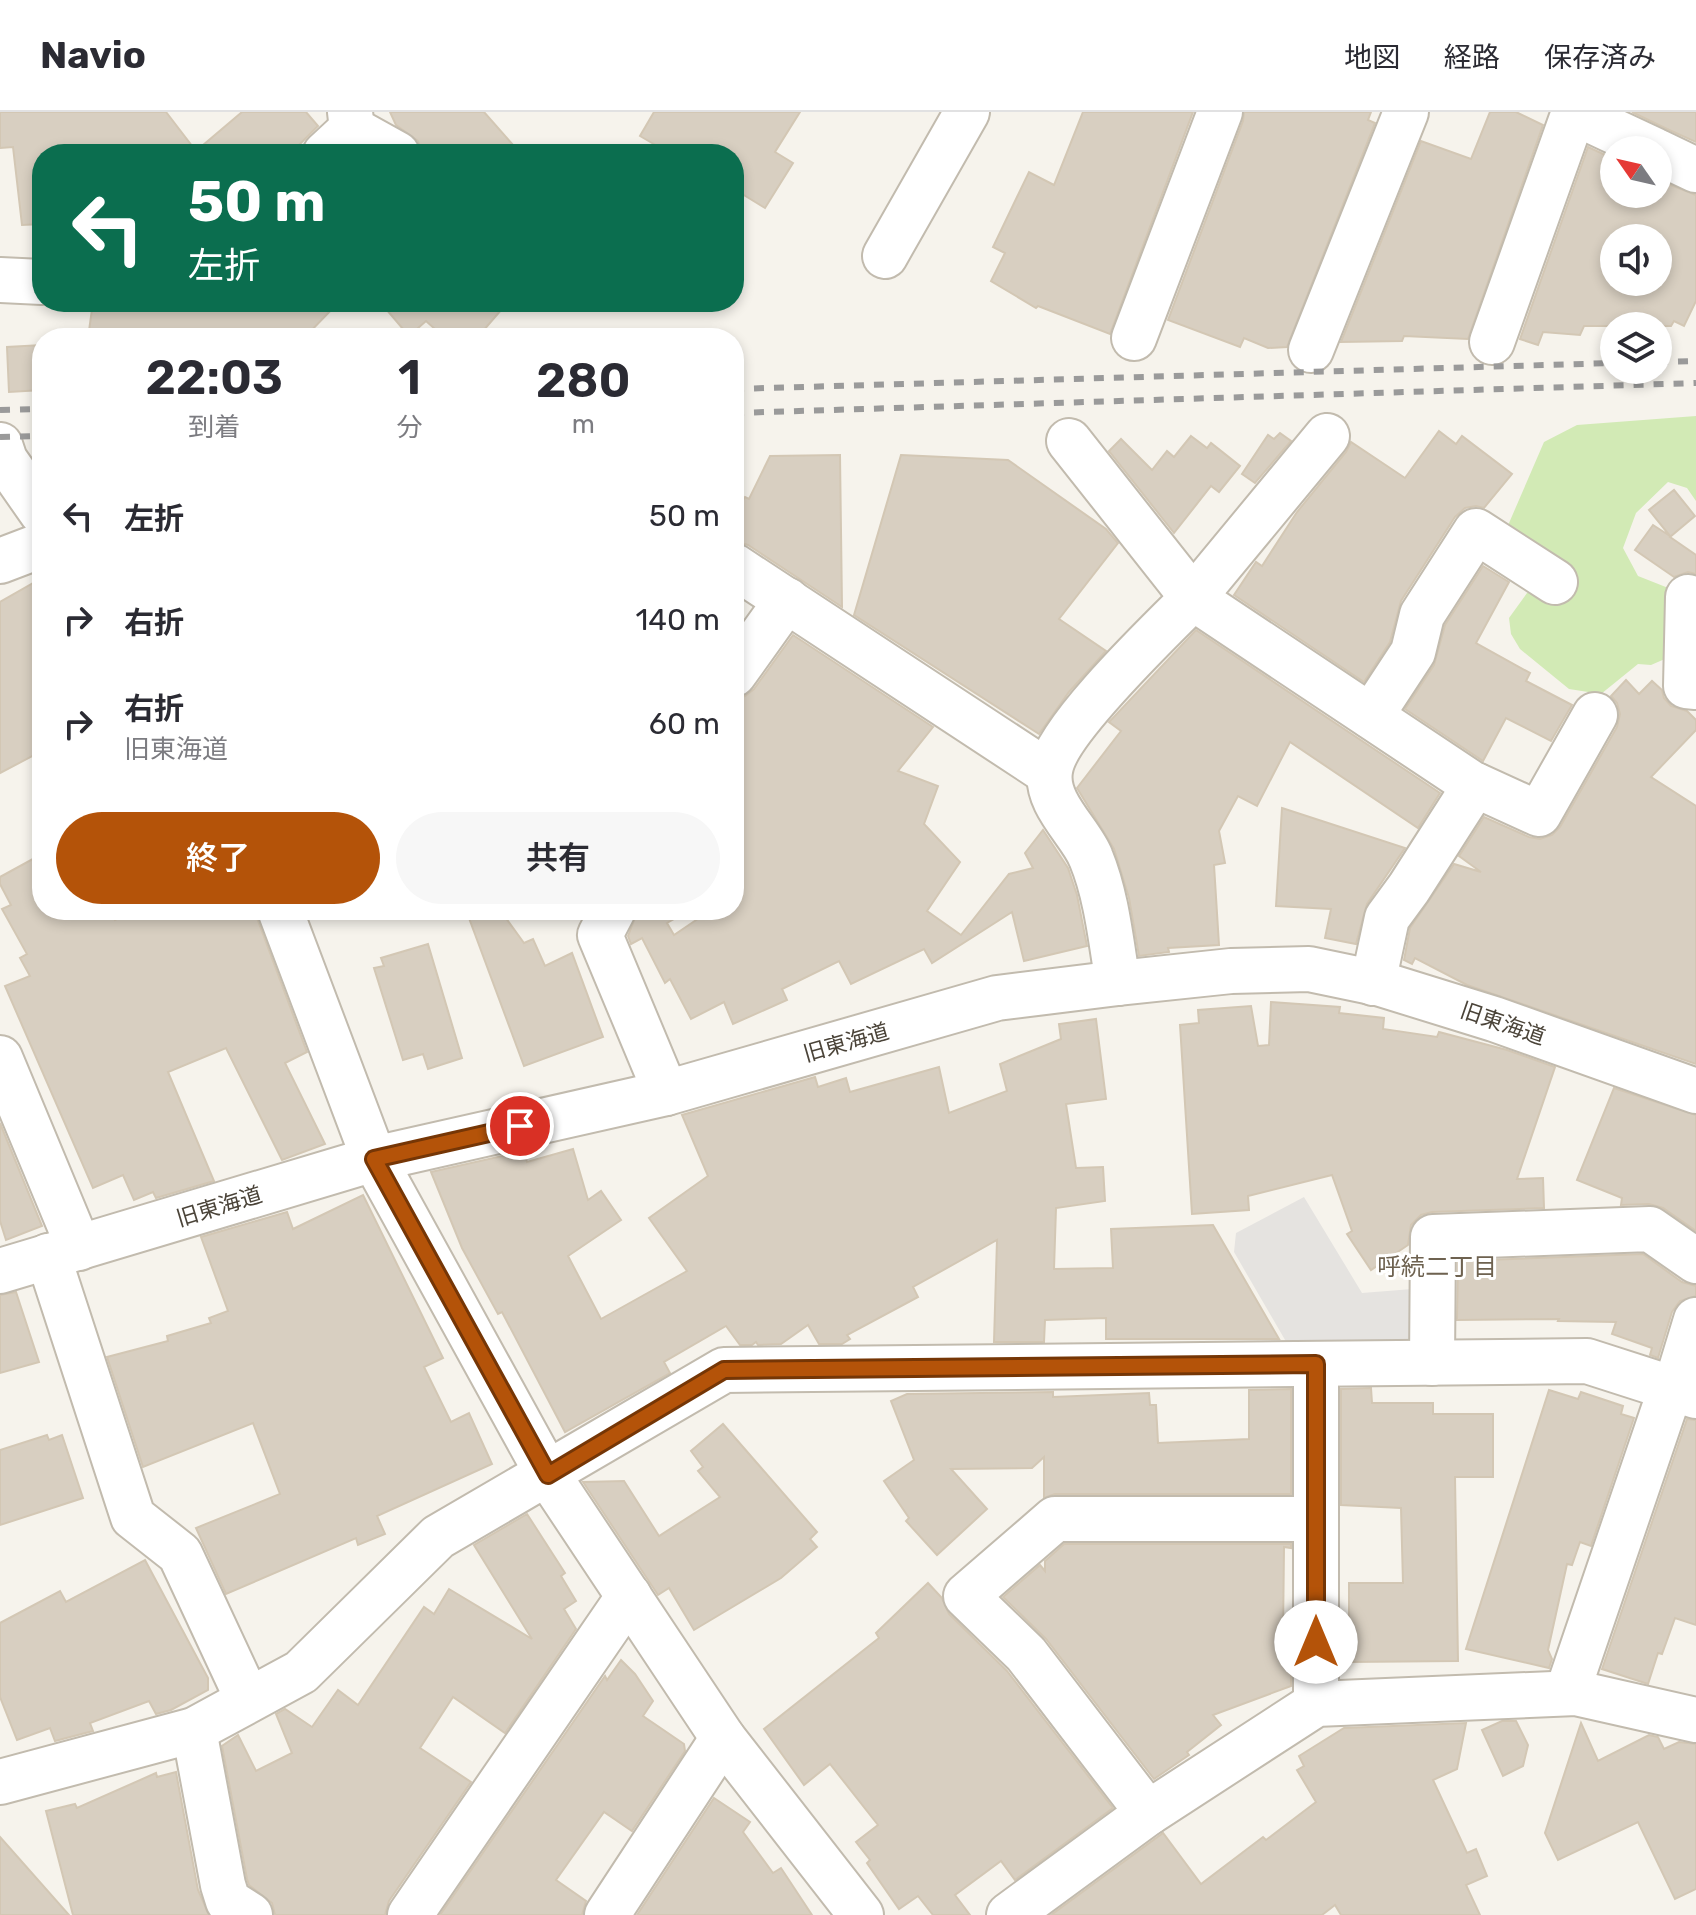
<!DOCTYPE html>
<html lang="ja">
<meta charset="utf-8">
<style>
body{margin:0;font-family:Rubik,"Noto Sans JP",sans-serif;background:#f7f7f7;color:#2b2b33;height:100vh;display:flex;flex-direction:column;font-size:30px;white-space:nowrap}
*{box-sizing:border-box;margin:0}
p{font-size:26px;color:#7c7c81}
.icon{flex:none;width:44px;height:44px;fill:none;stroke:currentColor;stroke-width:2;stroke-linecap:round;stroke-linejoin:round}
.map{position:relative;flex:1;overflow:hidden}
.sheet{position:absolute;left:32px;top:216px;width:712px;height:592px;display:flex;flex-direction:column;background:#fff;border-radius:32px;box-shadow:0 4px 12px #0003}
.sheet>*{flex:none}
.top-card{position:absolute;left:32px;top:32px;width:712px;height:168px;border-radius:32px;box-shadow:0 4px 12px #0003;background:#0b6e4f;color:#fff;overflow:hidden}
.needle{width:52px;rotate:304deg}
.tools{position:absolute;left:1600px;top:24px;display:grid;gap:16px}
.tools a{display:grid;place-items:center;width:72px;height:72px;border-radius:50%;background:#fff;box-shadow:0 4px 12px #0003;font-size:40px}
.pin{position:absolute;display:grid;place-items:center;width:68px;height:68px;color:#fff;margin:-34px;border:4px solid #fff;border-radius:50%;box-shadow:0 2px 8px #0007}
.me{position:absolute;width:88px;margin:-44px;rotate:0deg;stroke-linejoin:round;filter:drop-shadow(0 0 6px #0008)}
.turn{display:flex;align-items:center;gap:28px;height:168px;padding:0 24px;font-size:36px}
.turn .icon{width:104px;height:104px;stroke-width:2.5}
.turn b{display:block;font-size:56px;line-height:68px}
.eta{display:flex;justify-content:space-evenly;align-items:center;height:136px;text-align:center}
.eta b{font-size:48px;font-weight:600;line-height:56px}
.cta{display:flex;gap:16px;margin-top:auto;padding:16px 24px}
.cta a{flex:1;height:92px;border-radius:48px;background:#b45309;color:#fff;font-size:32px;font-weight:600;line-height:92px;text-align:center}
.cta a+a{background:#f7f7f7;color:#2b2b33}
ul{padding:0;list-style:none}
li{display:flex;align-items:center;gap:24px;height:104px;padding:0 24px}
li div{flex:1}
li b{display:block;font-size:30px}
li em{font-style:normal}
header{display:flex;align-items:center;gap:48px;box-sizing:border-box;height:112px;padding:0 40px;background:#fff;border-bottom:2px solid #e1e1e2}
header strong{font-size:38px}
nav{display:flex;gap:44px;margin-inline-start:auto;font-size:28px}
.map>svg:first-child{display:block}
.green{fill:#d2eab5}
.parking{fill:#e5e3e0}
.building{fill:#d8cfc1;stroke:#d3c7b4;stroke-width:2;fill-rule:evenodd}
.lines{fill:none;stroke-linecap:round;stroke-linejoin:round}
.minor-casing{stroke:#c2bbae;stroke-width:48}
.minor{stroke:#fff;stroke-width:44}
.rail{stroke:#9a9a9a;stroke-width:6;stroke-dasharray:10 10;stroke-linecap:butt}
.route-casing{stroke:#753606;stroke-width:20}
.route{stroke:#b45309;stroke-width:14}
.labels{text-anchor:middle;stroke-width:6;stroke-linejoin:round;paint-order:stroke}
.street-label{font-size:22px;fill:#4b4439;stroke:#fff}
.neighbourhood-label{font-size:24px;fill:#6e6250;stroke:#fff}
</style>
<header>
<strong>Navio</strong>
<nav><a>地図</a><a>経路</a><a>保存済み</a></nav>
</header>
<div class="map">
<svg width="1696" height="1803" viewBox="0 0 1696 1803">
<rect width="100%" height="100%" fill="#f6f3ec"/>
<!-- green -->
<path class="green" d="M 1696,304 L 1696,389 L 1687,376 L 1668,370 L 1636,401 L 1623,436 L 1638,464 L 1681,481 L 1674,543 L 1651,553 L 1638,552 L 1601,582 L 1569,577 L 1520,537 L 1511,522 L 1509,506 L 1527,481 L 1552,480 L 1506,418 L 1544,330 L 1577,313 Z"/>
<!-- parking -->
<path class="parking" d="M 1304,1085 L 1362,1181 L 1425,1176 L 1414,1232 L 1288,1233 L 1234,1140 L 1236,1121 Z"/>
<!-- building -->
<g class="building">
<path d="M 0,0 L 166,0 L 196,39 L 242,0 L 306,0 L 318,14 L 290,42 L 42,42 L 42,112 L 22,113 L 13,35 L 0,36 Z"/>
<path d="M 390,0 L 484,0 L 521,42 L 422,42 L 418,29 L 396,13 Z"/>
<path d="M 654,0 L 800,0 L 775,40 L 793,51 L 765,96 L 734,77 L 734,42 L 671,42 L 640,24 Z"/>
<path d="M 1083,0 L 1193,0 L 1110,222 L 1038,194 L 1036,196 L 991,169 L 1005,141 L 993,135 L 1029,60 L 1054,73 Z"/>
<path d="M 1244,0 L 1371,0 L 1368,8 L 1375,11 L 1287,235 L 1268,236 L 1244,226 L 1240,235 L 1168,208 L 1243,9 Z"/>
<path d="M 1490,0 L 1516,0 L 1543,13 L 1468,227 L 1404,224 L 1402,229 L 1341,230 L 1421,29 L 1471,47 Z"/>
<path d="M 1632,0 L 1696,0 L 1696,30 L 1667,17 Z"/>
<path d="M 1588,35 L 1614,47 L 1614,82 L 1658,82 L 1658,68 L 1696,83 L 1696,189 L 1684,214 L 1674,209 L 1671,214 L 1584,214 L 1580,223 L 1543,220 L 1538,233 L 1520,227 ZM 1614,126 L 1658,126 L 1658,170 L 1614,170 Z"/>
<path d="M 93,190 L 339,190 L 304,226 L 88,226 Z"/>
<path d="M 380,190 L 508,190 L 477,226 L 445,226 L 426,209 L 409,224 Z"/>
<path d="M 42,233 L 42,278 L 9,280 L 7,235 Z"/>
<path d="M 1439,319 L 1456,332 L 1462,324 L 1512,362 L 1484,396 L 1476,394 L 1465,396 L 1455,405 L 1401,489 L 1390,530 L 1364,570 L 1234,483 L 1256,450 L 1262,454 L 1297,400 L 1346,340 L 1351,330 L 1405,366 Z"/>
<path d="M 1280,321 L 1291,329 L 1255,371 L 1242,362 L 1268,323 L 1274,327 Z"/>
<path d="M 1191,324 L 1207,336 L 1211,331 L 1240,354 L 1219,380 L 1211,374 L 1174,421 L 1109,339 L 1121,327 L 1152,358 L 1167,339 L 1174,345 Z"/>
<path d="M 840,343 L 842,495 L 748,433 L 734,429 L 734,402 L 745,385 L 749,387 L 770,344 Z"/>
<path d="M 901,343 L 1008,348 L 1106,417 L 1118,431 L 1059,507 L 1106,539 L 1069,580 L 1039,622 L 854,503 Z"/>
<path d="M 1674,378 L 1695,404 L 1670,425 L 1696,443 L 1696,462 L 1688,460 L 1674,465 L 1635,438 L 1653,413 L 1670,424 L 1649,398 Z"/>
<path d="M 1483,454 L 1509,470 L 1476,531 L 1530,561 L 1526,569 L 1572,593 L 1551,629 L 1506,606 L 1483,649 L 1405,597 L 1434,553 L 1445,513 Z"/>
<path d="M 42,466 L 42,639 L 0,661 L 0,490 Z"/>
<path d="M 1196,518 L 1440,681 L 1418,716 L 1290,630 L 1257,694 L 1238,684 L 1219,719 L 1225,751 L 1214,753 L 1219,833 L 1168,836 L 1169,840 L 1139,844 L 1129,786 L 1114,737 L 1077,676 L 1121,619 L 1109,610 Z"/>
<path d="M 793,523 L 933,615 L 898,659 L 938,674 L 924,712 L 960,750 L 927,799 L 961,823 L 1009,762 L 1033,756 L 1025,741 L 1043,718 L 1068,756 L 1077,783 L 1087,834 L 1024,849 L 1012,800 L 932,851 L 924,837 L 851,872 L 839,849 L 782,877 L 787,888 L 733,912 L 724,890 L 691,907 L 670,867 L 665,871 L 642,826 L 631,832 L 628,824 L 638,798 L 690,798 L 667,811 L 674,823 L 711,798 L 734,798 L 734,587 L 745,584 L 754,577 Z"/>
<path d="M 1626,568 L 1639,582 L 1652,569 L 1662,578 L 1664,586 L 1671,594 L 1687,599 L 1696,608 L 1696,618 L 1651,665 L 1696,694 L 1696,952 L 1467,873 L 1415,846 L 1412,852 L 1404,848 L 1410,816 L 1454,752 L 1481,760 L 1459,744 L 1484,705 L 1529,725 L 1540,727 L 1552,723 L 1560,715 L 1617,615 L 1620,602 L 1617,591 L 1611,584 Z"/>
<path d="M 1282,696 L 1405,736 L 1367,792 L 1356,832 L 1325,826 L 1331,797 L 1276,794 Z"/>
<path d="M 42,742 L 42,798 L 109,798 L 115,808 L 135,798 L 254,798 L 307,940 L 285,951 L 325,1032 L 282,1048 L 226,936 L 168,960 L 214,1069 L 156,1086 L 153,1080 L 134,1088 L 123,1063 L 93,1076 L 5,874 L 30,864 L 20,846 L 27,842 L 2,797 L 11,793 L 0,772 L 0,765 Z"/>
<path d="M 466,798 L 500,798 L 524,831 L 533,827 L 545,854 L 572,841 L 603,925 L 524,954 Z"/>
<path d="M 428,832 L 462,946 L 428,957 L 423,942 L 403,948 L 374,856 L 384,854 L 381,846 Z"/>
<path d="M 1271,890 L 1340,895 L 1339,901 L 1384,906 L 1383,917 L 1437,925 L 1439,920 L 1507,938 L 1555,955 L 1517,1067 L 1543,1066 L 1544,1096 L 1432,1100 L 1421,1103 L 1411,1113 L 1408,1133 L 1371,1158 L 1347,1122 L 1352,1119 L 1332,1063 L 1248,1084 L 1249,1098 L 1192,1102 L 1180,913 L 1199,911 L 1198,898 L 1251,894 L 1258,934 L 1269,933 Z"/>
<path d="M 1096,907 L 1106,987 L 1066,992 L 1076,1056 L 1103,1055 L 1105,1089 L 1056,1096 L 1054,1157 L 1113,1156 L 1111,1117 L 1213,1113 L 1279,1227 L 1106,1227 L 1106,1206 L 1045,1208 L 1044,1230 L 994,1230 L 997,1128 L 913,1175 L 918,1185 L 847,1223 L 850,1227 L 842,1232 L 819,1232 L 808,1213 L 781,1232 L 758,1233 L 756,1230 L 752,1233 L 740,1233 L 726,1214 L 664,1250 L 670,1261 L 565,1320 L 502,1200 L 498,1202 L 462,1136 L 431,1060 L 524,1039 L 527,1050 L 573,1037 L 588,1088 L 601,1079 L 621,1108 L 568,1144 L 601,1207 L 687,1159 L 649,1106 L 708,1064 L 682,1003 L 815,965 L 818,975 L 846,966 L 850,980 L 939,955 L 949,1001 L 1007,979 L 1000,952 L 1061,927 L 1059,912 Z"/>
<path d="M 1614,976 L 1696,1003 L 1696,1119 L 1663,1096 L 1649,1092 L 1621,1093 L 1622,1086 L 1577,1068 Z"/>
<path d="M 0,1011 L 42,1114 L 6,1128 L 0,1109 Z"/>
<path d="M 363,1083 L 443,1246 L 424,1255 L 451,1310 L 469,1301 L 492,1352 L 377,1404 L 385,1422 L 358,1433 L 356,1426 L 226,1482 L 196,1416 L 280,1382 L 253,1311 L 143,1355 L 107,1245 L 168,1229 L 167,1224 L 211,1211 L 209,1206 L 228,1199 L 201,1125 L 287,1100 L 293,1117 Z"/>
<path d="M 1643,1142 L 1682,1170 L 1696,1174 L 1696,1184 L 1680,1189 L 1672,1200 L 1658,1246 L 1650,1243 L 1652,1236 L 1612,1222 L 1616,1210 L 1558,1209 L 1559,1207 L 1457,1208 L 1458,1149 Z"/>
<path d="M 16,1180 L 39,1250 L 0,1261 L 0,1183 Z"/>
<path d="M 1371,1276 L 1372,1291 L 1433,1291 L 1433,1302 L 1493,1302 L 1493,1365 L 1455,1365 L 1458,1549 L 1349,1550 L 1349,1471 L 1403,1471 L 1401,1396 L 1341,1393 L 1341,1277 Z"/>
<path d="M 1291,1277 L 1291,1382 L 1055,1382 L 1044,1386 L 1044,1345 L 1032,1356 L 951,1357 L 987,1397 L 937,1443 L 906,1409 L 909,1406 L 884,1369 L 914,1348 L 891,1289 L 907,1282 L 1053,1280 L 1053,1285 L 1149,1281 L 1150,1293 L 1156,1293 L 1158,1331 L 1249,1327 L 1249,1278 Z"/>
<path d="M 1549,1278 L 1578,1287 L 1581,1280 L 1623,1294 L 1621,1302 L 1634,1306 L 1591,1434 L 1580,1430 L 1572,1453 L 1567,1452 L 1548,1538 L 1552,1547 L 1549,1556 L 1466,1537 Z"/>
<path d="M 1687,1307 L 1696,1308 L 1696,1513 L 1675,1506 L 1662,1542 L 1658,1541 L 1648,1572 L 1602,1557 Z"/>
<path d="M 723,1312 L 817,1420 L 810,1427 L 817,1435 L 781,1466 L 694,1518 L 669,1476 L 658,1483 L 583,1370 L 624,1369 L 659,1424 L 720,1385 L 698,1359 L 703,1355 L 691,1339 Z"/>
<path d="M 47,1323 L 49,1328 L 62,1323 L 83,1386 L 0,1413 L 0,1338 Z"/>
<path d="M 527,1402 L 565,1461 L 561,1464 L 576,1489 L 564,1497 L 576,1517 L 505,1621 L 453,1585 L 420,1636 L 471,1670 L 389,1789 L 385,1803 L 275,1803 L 272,1791 L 249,1773 L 247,1767 L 222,1634 L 238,1623 L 256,1659 L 292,1641 L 276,1602 L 285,1597 L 312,1615 L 338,1578 L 358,1593 L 424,1495 L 434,1502 L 449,1477 L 532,1527 L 474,1433 Z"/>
<path d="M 1064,1432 L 1291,1432 L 1291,1436 L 1284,1435 L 1283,1523 L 1291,1530 L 1291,1574 L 1213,1603 L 1221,1613 L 1187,1640 L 1189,1643 L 1154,1667 L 1046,1527 L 1003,1485 L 1040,1453 L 1045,1459 L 1045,1449 Z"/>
<path d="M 145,1448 L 208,1566 L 208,1578 L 171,1598 L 156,1602 L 149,1589 L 90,1611 L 93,1619 L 55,1629 L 50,1616 L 17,1628 L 0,1585 L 0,1511 L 60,1479 L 66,1490 Z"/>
<path d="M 928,1471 L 942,1486 L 949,1502 L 1007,1559 L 1113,1696 L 1015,1768 L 1001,1749 L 955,1783 L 970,1803 L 933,1803 L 918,1784 L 899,1797 L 867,1751 L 870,1748 L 856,1730 L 878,1713 L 830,1652 L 804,1673 L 764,1617 L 879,1526 L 876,1521 Z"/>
<path d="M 621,1548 L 635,1562 L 653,1589 L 643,1604 L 684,1632 L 685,1639 L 632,1719 L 604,1700 L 556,1768 L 586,1789 L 582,1803 L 440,1803 L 605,1564 L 607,1568 Z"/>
<path d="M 1502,1609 L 1516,1609 L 1528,1633 L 1523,1654 L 1503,1664 L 1482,1618 Z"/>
<path d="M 1466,1611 L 1457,1657 L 1433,1668 L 1467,1741 L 1476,1737 L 1487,1764 L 1466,1773 L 1480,1803 L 1341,1803 L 1335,1793 L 1322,1803 L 1051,1803 L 1163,1721 L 1201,1772 L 1263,1725 L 1266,1728 L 1316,1690 L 1297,1658 L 1304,1654 L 1299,1644 L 1344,1616 Z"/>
<path d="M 1581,1611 L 1598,1649 L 1649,1623 L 1658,1625 L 1664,1637 L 1679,1630 L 1696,1632 L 1696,1777 L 1675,1787 L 1638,1710 L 1558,1748 L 1545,1721 Z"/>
<path d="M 176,1660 L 198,1778 L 209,1803 L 73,1803 L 46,1699 L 75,1692 L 77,1696 L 156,1661 L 157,1665 Z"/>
<path d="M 714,1686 L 750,1710 L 743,1720 L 773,1761 L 781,1756 L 812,1803 L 637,1803 Z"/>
<path d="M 0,1725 L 69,1803 L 0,1803 Z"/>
</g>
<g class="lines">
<defs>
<g id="minor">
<path d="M 350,0 L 352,17 L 397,42"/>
<path d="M 1573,0 L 1654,38"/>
<path d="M 1658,40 L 1696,58"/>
<path d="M 325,42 L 352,17"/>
<path d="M 885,144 L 967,0"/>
<path d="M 0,168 L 42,170"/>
<path d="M 1134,226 L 1220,0"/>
<path d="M 1492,230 L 1574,0"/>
<path d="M 1311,238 L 1406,0"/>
<path d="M 1327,324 L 1193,486 L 1471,671 L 1539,702 L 1595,603"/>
<path d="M 1069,329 L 1193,486 C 1161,518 1055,619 1050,659 C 1045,692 1081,720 1091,746 C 1107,785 1111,830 1118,871"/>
<path d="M 0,333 L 5,348 L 42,401"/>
<path d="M 0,449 L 42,433"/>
<path d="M 734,454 L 1049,661"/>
<path d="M 1688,485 L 1686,574 L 1696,575"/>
<path d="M 734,562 L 787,488"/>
<path d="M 1371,604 L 1413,540 L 1422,503 L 1476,419 L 1555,470"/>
<path d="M 280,798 L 374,1047 L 548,1363 L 723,1626 L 861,1803"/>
<path d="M 613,798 L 600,823 L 666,981"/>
<path d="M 1373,871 L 1387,806 L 1409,776 L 1475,673"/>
<path d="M 0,946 L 79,1136"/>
<path d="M 48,1144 L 133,1405 L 180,1442 L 248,1588"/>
<path d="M 0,1159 L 374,1047 L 666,981 L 997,886 L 1118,871 L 1231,859 L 1309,857 L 1381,872 L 1494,907 L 1696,979"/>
<path d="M 1432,1251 L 1433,1125 L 1650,1117 L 1696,1149"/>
<path d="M 1316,1252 L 1316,1592"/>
<path d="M 1675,1277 L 1696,1208"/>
<path d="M 1567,1581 L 1671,1276"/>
<path d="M 194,1618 L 223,1773 L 228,1789 L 250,1803"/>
<path d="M 0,1670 L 194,1618 L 301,1560 L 438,1425 L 724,1258 L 1587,1249 L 1696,1284"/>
<path d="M 1148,1701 L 1026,1542 L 966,1484 L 1055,1407 L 1316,1407"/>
<path d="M 410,1803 L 629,1484"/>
<path d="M 607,1803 L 723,1626"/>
<path d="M 1009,1803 L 1148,1701 L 1316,1592 L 1576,1581 L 1696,1608"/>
</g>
</defs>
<!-- minor casing -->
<use href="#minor" class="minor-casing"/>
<!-- minor -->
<use href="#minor" class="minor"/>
<!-- rail -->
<g class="rail">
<path d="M 1658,250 L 1696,249"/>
<path d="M 734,277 L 1614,251"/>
<path d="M 0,298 L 42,297"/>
<path d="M 734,301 L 1696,271"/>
<path d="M 0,325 L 42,324"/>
</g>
</g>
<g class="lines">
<defs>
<path id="route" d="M 520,1014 L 374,1047 L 548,1363 L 724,1258 L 1316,1252 L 1316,1530"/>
</defs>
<!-- route casing -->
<use href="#route" class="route-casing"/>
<!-- route -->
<use href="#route" class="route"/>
</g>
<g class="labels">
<!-- street labels -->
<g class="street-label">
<text transform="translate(1503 911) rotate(19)" y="8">旧東海道</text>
<text transform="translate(846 930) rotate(-16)" y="8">旧東海道</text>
<text transform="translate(219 1094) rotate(-17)" y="8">旧東海道</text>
</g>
<!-- neighbourhood labels -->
<g class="neighbourhood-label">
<text x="1437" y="1163">呼続二丁目</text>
</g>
</g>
</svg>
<div class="tools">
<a><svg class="needle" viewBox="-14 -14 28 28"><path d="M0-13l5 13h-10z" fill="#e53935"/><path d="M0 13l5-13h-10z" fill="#7c7c81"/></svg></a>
<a><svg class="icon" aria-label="sound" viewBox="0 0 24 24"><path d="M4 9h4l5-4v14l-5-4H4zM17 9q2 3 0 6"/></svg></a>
<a><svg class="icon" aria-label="layers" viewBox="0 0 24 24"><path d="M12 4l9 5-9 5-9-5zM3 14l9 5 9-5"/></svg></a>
</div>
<div class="pin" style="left:520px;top:1014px;background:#d93025"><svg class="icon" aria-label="arrive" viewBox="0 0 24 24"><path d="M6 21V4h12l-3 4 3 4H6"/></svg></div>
<svg class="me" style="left:1316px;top:1530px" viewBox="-20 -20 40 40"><circle r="19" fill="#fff"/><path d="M0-13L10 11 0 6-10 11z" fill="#b45309"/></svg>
<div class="top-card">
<div class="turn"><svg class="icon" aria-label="left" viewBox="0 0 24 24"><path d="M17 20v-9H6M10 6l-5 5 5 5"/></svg><div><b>50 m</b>左折</div></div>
</div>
<section class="sheet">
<div class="eta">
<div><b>22:03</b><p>到着</p></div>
<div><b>1</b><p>分</p></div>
<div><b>280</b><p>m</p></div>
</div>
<ul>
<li><svg class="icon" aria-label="left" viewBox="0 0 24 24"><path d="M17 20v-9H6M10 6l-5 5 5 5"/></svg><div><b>左折</b></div><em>50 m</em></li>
<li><svg class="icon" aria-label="right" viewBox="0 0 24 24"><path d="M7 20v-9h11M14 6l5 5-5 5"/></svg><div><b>右折</b></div><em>140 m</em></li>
<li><svg class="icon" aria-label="right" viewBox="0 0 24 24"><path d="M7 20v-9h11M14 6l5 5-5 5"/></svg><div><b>右折</b><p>旧東海道</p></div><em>60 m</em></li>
</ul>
<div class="cta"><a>終了</a><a>共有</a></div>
</section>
</div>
